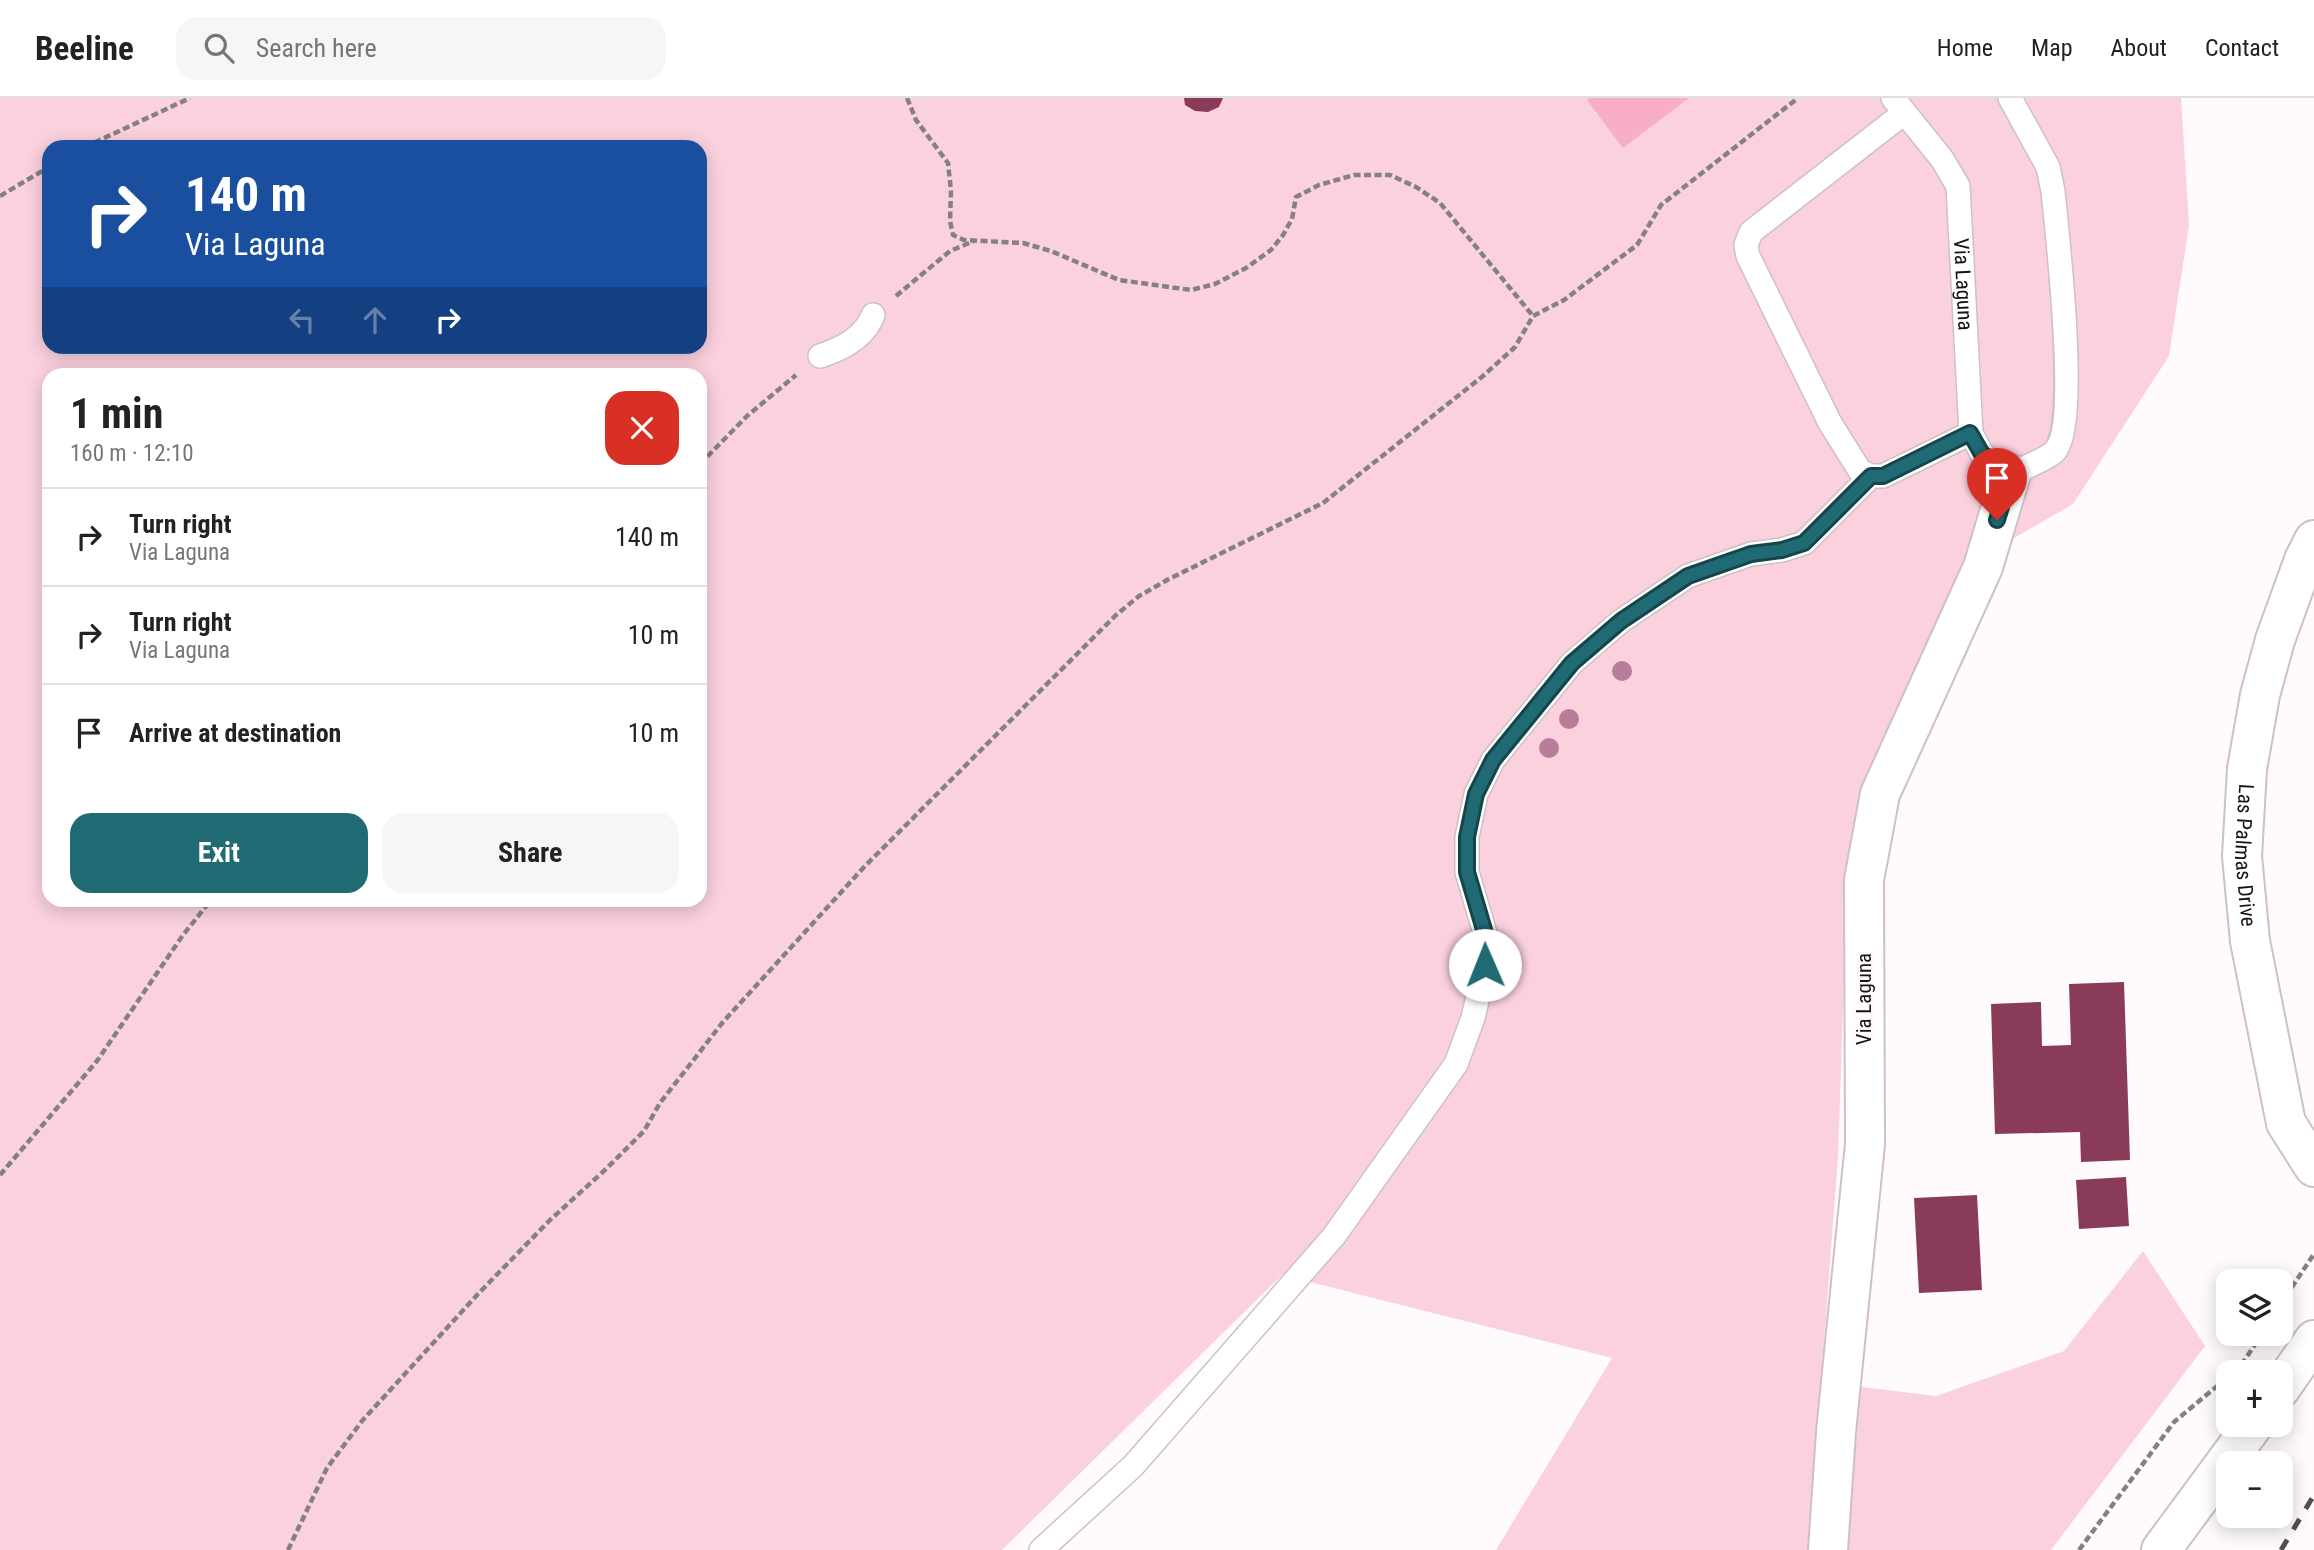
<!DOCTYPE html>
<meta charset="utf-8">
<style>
body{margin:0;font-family:"Roboto Condensed",sans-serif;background:#f6f6f6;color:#222;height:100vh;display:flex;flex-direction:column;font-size:26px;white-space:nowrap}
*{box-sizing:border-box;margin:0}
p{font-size:23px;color:#767676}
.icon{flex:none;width:38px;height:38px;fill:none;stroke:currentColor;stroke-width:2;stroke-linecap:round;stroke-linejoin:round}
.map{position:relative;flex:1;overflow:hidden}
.side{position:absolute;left:42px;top:270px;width:665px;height:539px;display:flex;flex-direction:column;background:#fff;border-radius:21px;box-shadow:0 4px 18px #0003}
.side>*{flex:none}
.banner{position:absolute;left:42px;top:42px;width:665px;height:214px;border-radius:21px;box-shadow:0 4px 18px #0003;background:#1a4fa0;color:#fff;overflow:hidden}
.tools{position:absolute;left:2216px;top:1171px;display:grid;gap:14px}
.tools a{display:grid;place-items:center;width:77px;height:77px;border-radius:14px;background:#fff;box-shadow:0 4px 18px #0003;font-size:35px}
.pin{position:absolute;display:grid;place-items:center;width:60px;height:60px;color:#fff;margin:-72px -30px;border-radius:50% 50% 50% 0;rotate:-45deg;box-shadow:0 0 7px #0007}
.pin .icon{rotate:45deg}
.me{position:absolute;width:77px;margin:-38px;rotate:359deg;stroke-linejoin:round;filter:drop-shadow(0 0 5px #0008)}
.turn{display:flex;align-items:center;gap:24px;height:147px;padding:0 28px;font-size:32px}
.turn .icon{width:91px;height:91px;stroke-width:2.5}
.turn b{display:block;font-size:49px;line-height:60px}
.lanes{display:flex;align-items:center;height:66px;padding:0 28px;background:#0003;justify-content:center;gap:35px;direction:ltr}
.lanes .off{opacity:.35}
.round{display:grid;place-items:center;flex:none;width:74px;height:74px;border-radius:21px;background:#f6f6f6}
.overview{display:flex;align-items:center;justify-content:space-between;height:119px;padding:0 28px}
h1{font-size:42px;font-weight:700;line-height:52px}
.action{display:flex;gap:14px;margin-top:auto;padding:14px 28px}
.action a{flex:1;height:80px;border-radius:21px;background:#206a74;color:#fff;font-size:28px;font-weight:700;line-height:80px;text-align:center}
.action a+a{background:#f6f6f6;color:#222}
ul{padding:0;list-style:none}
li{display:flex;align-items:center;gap:21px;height:98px;padding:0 28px;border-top:2px solid #e0e0e0}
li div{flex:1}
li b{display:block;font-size:26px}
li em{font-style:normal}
header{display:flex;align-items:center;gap:42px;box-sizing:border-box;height:98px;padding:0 35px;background:#fff;border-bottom:2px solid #e0e0e0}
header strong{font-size:33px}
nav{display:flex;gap:38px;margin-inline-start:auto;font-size:24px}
.search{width:490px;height:63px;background:#f6f6f6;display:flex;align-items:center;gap:18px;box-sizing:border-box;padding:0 24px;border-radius:21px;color:#767676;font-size:26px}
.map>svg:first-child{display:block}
.green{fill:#fbd1de;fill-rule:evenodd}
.water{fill:#f7aec6}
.building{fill:#893b59}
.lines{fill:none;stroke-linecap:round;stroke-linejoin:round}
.lane-casing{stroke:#cdc1c4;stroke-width:26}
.street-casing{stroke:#cdc1c4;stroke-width:42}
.secondary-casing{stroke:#cdc1c4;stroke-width:42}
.path{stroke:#858182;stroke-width:4.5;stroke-dasharray:7 3.5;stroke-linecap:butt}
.lane{stroke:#fff;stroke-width:23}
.street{stroke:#fff;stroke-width:38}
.secondary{stroke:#fff;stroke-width:38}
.rail{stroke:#545051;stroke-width:5;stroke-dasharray:12 12;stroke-linecap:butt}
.tree{fill:#b87e99}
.route-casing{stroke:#15454b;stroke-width:18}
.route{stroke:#206a74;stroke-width:12}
.labels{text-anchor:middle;stroke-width:7;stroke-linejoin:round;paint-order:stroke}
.street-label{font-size:21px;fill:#171314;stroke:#fffafb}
</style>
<header>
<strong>Beeline</strong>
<div class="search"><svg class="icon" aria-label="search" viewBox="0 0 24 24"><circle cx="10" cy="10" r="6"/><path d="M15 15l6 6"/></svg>Search here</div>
<nav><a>Home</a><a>Map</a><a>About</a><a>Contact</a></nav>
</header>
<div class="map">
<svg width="2314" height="1452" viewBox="0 0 2314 1452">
<rect width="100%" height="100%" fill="#fffafb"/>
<!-- green -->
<path class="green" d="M 0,0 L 2181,0 L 2189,127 L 2169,258 L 2073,406 L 1964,469 L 1847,791 L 1838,1059 L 1821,1284 L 1936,1298 L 2064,1253 L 2143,1153 L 2205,1248 L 2051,1452 L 1496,1452 L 1612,1260 L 1282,1177 L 1002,1452 L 0,1452 ZM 49,49 L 700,49 L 700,248 L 49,248 ZM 49,276 L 700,276 L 700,802 L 49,802 Z"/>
<!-- water -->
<path class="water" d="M 1589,0 L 1689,0 L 1623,50 L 1587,2 Z"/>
<!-- building -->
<g class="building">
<path d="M 1184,0 L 1223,0 L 1219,9 L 1208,14 L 1195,13 L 1185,7 Z"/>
<path d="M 2124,884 L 2130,1062 L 2081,1064 L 2080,1034 L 1995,1036 L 1991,906 L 2041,904 L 2042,948 L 2071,947 L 2069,886 Z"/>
<path d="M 2126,1079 L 2129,1128 L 2079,1131 L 2076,1082 Z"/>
<path d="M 1977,1097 L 1982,1192 L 1919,1195 L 1914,1100 Z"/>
</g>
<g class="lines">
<defs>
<g id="lane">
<path id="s1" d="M 1893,0 L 1942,61 L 1958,88 L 1971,335 L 1982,356 L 2011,376 C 2023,370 2045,362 2054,354 C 2080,330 2057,134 2053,93 L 2048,69 L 2010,0"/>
<path d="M 1904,15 L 1751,134 L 1746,147 L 1748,158 L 1830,325 L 1860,373 L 1871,378 L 1883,378 L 1971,335"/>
<path d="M 820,258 C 842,251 865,239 873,217"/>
<path d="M 1041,1452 L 1133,1368 L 1334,1138 L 1456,966 L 1473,920 L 1485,868 L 1485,835 L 1467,774 L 1467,739 L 1476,696 L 1493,662 L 1572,565 L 1621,523 L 1688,478 L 1751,456 L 1782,452 L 1804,445 L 1871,378"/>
</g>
<path id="street" d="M 1828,1452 L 1836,1334 L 1865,1046 L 1864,782 L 1880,696 L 1983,469 L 2011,376"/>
<g id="secondary">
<path id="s2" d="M 2314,442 L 2304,462 L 2275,542 L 2260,597 L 2247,671 L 2242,758 L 2250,843 L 2286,1025 L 2314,1069"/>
<path d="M 2280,1291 L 2314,1242"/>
<path d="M 2161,1452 L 2254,1326"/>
</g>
</defs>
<!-- lane casing -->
<use href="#lane" class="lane-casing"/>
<!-- street casing -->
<use href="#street" class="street-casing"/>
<!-- secondary casing -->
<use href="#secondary" class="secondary-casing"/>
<!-- path -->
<g class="path">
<path d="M 907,0 L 916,22 L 948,65 L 951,93 L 950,123 L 953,137 L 964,142 L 1023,145 L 1051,153 L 1119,182 L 1191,192 L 1215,186 L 1246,170 L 1271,152 L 1283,137 L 1292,121 L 1296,99 L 1319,87 L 1354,77 L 1390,77 L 1416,89 L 1440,105 L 1533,218"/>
<path d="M 85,49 L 190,0"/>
<path d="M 0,98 L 49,69"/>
<path d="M 896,198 L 950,153 L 974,143"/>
<path d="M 700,366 L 747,318 L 796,277"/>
<path d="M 0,1077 L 97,963 L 183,837 L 211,802"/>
<path d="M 2280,1207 L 2314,1156"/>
<path d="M 2234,1274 L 2240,1269 L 2262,1236"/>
<path d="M 288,1452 L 327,1370 L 362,1323 L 478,1196 L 550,1122 L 605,1072 L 644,1033 L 660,1005 L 723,924 L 865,768 L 1115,518 L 1139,498 L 1169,481 L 1323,405 L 1483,278 L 1515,249 L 1533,218 L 1564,202 L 1637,147 L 1661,107 L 1798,0"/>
<path d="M 2079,1452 L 2174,1324 L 2228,1279"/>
</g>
<!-- lane -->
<use href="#lane" class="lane"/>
<!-- street -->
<use href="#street" class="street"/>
<!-- secondary -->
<use href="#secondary" class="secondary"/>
<!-- rail -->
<path class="rail" d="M 2281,1452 L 2314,1397"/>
</g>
<!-- trees -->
<g class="tree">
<circle cx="1622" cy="573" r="10"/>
<circle cx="1569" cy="621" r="10"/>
<circle cx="1549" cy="650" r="10"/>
</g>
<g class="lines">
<defs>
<path id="route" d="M 1485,867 L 1485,835 L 1467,774 L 1467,739 L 1476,696 L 1493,662 L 1572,565 L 1621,523 L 1688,478 L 1751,456 L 1782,452 L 1804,445 L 1871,378 L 1883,378 L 1970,335 L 1982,356 L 2011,376 L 1997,422"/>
</defs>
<!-- route casing -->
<use href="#route" class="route-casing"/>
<!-- route -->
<use href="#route" class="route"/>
</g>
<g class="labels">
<!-- street labels -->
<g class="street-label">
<text dy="7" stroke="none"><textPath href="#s1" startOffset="208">Via Laguna</textPath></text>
<text dy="7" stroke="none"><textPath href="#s2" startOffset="326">Las Palmas Drive</textPath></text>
<text transform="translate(1864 901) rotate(-90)" y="7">Via Laguna</text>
</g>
</g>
</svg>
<div class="tools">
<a><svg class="icon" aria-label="layers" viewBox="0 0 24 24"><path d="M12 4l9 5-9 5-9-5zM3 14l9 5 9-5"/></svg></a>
<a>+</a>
<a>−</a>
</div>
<div class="pin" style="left:1997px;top:422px;background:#d93025"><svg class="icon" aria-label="arrive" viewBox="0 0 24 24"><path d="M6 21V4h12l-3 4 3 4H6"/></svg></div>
<svg class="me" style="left:1485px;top:867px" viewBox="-20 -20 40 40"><circle r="19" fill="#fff"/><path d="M0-13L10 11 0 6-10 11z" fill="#206a74"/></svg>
<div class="banner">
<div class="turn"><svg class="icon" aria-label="right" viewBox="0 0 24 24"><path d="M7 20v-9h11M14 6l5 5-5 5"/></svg><div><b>140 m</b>Via Laguna</div></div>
<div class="lanes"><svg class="icon off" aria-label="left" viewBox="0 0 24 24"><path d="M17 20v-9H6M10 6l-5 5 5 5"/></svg><svg class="icon off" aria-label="ahead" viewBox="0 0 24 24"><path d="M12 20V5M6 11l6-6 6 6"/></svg><svg class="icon" aria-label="right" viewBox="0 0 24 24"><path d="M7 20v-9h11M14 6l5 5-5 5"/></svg></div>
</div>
<section class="side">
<div class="overview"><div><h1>1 min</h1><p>160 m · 12:10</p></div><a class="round" style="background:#d93025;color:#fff"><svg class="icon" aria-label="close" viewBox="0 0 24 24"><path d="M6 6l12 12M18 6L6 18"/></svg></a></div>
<ul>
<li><svg class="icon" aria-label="right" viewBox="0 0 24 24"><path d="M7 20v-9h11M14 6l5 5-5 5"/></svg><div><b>Turn right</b><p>Via Laguna</p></div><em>140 m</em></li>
<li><svg class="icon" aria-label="right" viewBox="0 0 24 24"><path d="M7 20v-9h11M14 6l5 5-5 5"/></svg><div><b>Turn right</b><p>Via Laguna</p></div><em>10 m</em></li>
<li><svg class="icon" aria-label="arrive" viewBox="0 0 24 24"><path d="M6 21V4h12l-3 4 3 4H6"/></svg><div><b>Arrive at destination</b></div><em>10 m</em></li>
</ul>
<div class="action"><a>Exit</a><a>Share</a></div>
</section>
</div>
